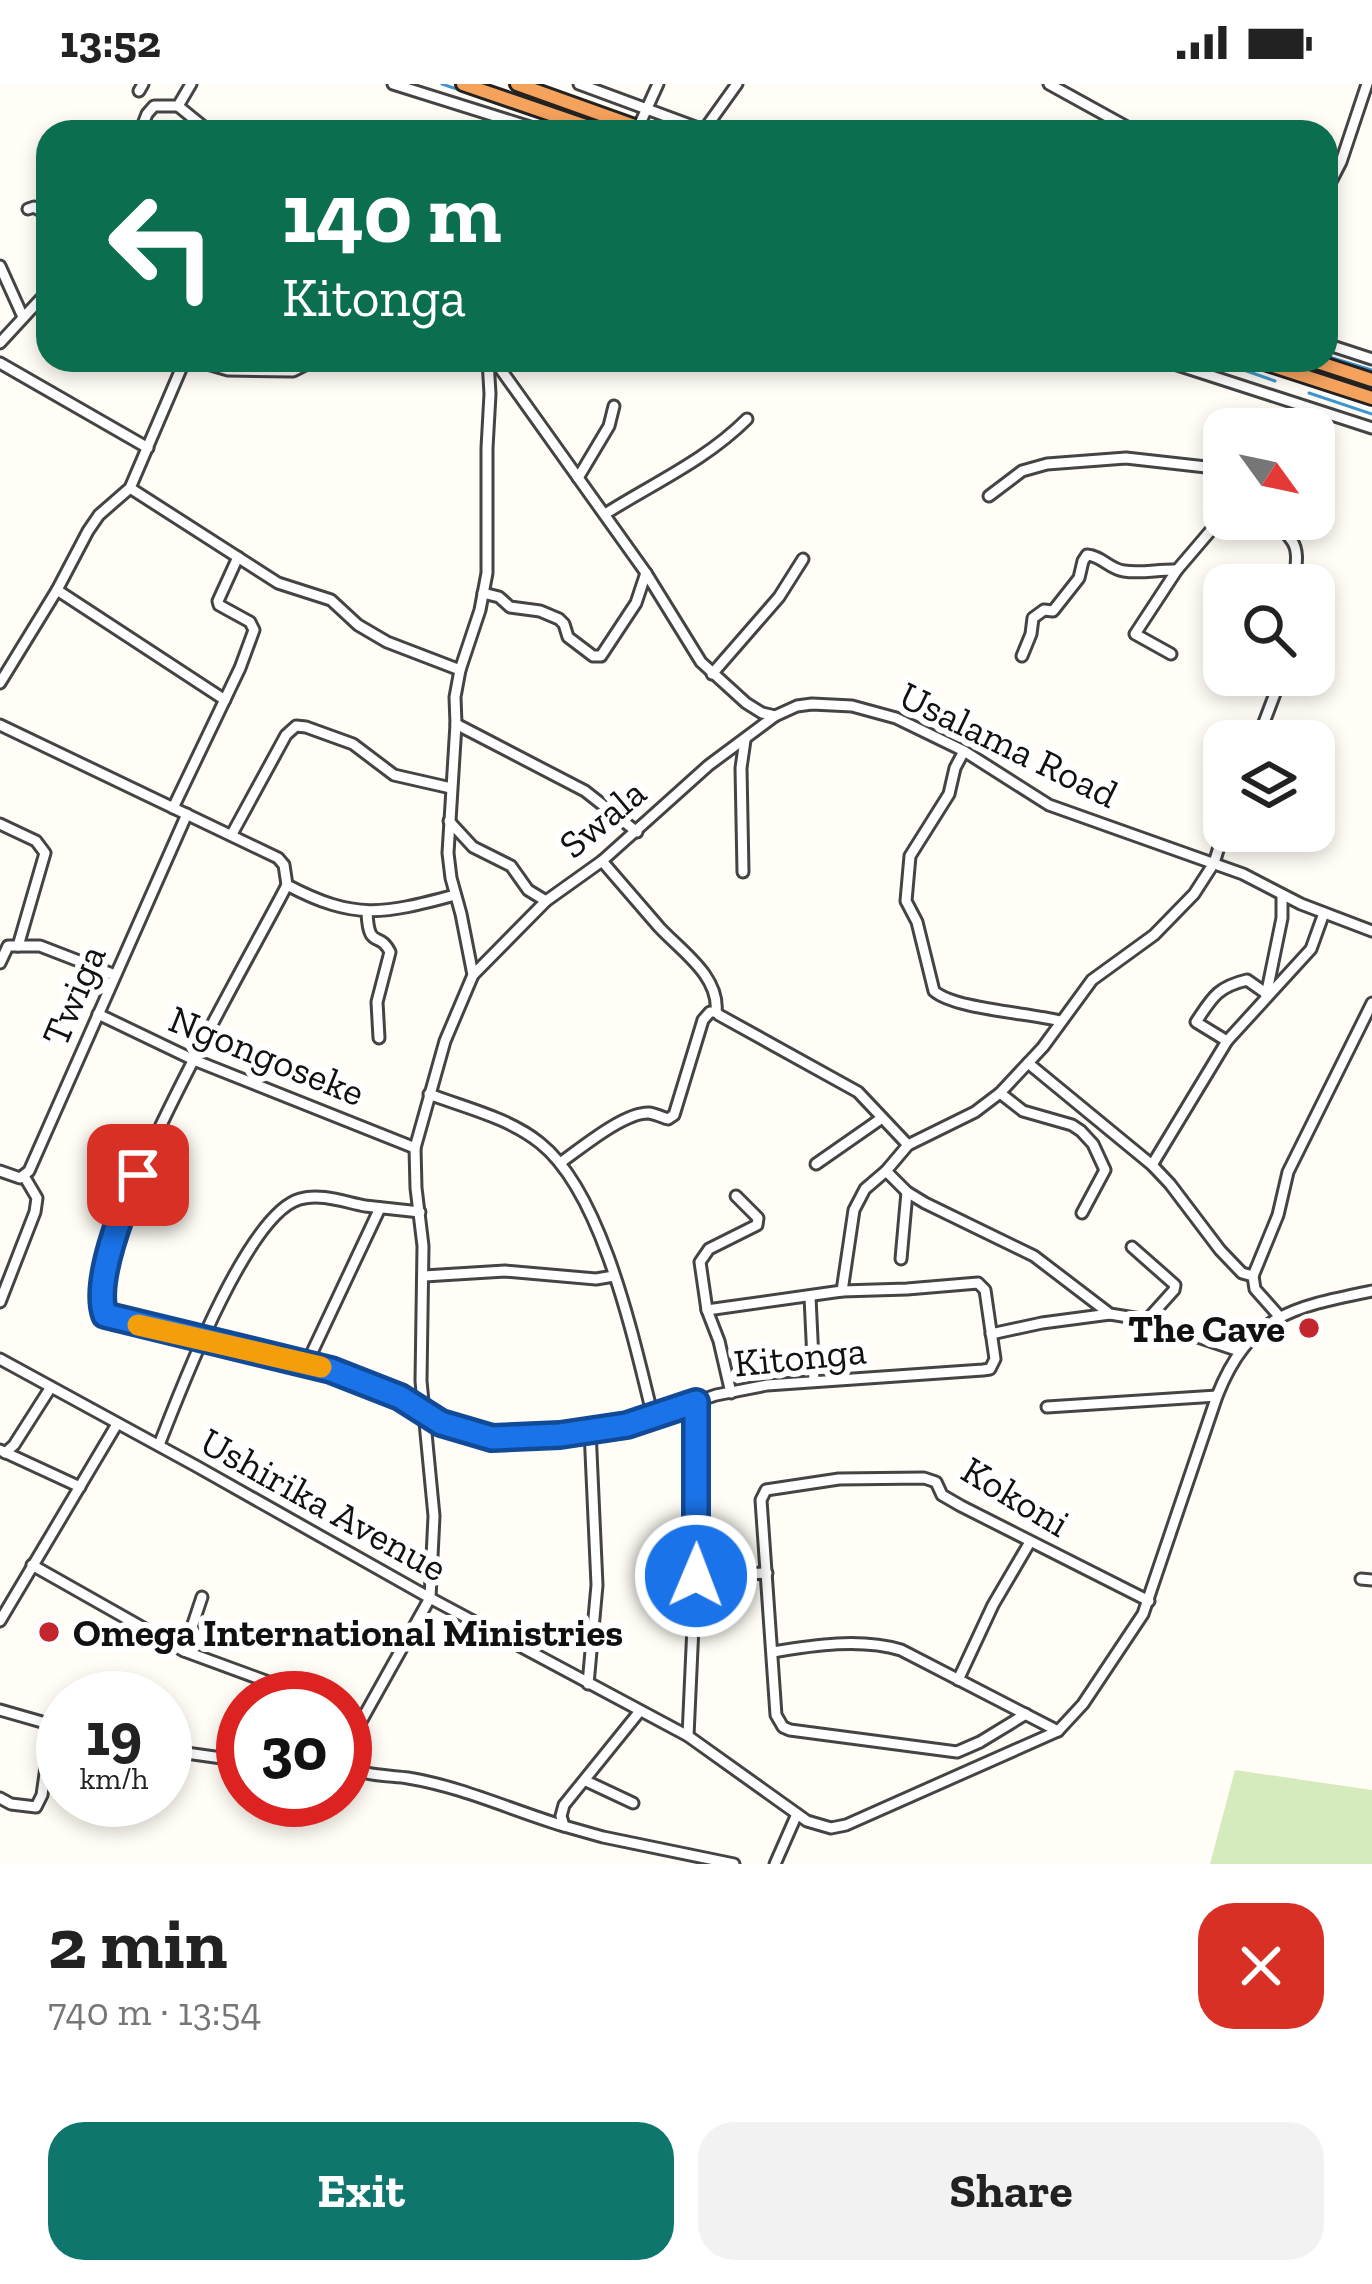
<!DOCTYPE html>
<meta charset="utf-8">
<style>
body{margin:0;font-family:"Zilla Slab",serif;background:#f2f2f2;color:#222;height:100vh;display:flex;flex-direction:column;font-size:45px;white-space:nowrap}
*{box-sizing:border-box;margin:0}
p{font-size:39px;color:#767676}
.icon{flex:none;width:66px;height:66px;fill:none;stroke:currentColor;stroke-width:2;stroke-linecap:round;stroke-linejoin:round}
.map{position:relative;height:1780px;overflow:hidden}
.panel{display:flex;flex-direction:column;background:#fff;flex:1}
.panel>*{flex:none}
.hud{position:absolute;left:36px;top:36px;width:1302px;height:252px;border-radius:36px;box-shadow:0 6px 18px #0003;background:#0b6e4f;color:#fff;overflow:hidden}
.needle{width:78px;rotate:123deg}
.tools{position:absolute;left:1203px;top:324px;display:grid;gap:24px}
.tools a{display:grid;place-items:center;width:132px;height:132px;border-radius:24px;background:#fff;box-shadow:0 6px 18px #0003;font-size:60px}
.speed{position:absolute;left:36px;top:1587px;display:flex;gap:24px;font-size:60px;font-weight:700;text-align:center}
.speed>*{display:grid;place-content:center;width:156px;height:156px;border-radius:50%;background:#fff;box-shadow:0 6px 18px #0003;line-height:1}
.speed small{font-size:30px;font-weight:400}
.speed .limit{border:18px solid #d22;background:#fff;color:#111}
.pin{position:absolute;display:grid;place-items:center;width:102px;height:102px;color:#fff;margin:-51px;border-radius:24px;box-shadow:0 6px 18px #0006}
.me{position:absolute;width:132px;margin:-66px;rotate:1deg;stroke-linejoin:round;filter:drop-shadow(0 0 9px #0008)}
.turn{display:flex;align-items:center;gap:42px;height:252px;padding:0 48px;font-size:54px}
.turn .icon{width:156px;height:156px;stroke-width:2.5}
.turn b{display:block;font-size:84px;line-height:102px}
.round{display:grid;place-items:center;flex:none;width:126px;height:126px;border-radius:36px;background:#f2f2f2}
.head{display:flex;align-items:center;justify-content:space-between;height:204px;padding:0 48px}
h1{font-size:72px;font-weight:800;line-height:90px}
.action{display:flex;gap:24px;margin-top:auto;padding:24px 48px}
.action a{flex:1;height:138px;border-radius:36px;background:#0f766e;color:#fff;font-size:48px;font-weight:800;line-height:138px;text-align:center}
.action a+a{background:#f2f2f2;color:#222}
.status{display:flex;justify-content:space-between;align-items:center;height:84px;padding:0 60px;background:#fff;direction:ltr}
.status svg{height:33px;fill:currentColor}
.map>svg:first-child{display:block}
.green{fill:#d5ebbd}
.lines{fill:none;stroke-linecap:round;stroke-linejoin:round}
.stream{stroke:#3f96cf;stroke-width:3}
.minor-casing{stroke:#444;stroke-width:15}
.highway-casing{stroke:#222;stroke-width:18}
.minor{stroke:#fff;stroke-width:9}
.highway{stroke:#f5a25d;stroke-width:12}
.route-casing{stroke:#114b97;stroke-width:30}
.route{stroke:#1a73e8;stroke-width:21}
.slow{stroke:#f59e0b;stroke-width:21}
.poi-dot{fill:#c4262e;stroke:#fff;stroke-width:4.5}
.labels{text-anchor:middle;stroke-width:12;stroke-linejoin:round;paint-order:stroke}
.street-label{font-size:39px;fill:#111;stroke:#fff}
.poi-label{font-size:39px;font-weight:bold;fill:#111;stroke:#fff;text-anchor:end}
</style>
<div class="status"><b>13:52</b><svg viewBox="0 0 49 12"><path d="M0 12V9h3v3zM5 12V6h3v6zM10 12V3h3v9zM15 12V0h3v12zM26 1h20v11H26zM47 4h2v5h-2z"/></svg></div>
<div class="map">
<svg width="1372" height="1780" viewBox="0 0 1372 1780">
<rect width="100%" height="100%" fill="#fffdf5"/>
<!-- green -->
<path class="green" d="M 1235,1686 L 1372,1706 L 1372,1780 L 1210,1780 Z"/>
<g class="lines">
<!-- stream -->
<g class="stream">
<path d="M 442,0 L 581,47"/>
<path d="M 541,2 L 630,33"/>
<path d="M 647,40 L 670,48"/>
<path d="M 1326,272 L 1372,286"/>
<path d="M 1215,276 L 1275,297"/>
<path d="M 1309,309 L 1372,330"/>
</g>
<defs>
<g id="minor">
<path d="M 393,0 L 546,48"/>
<path d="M 579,0 L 709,48"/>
<path d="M 1049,0 L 1136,48"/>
<path d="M 139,7 L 143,0"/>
<path d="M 178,22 L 210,48"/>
<path d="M 638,44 L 658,0"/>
<path d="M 704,46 L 737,0"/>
<path d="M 140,48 L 147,30 L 154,22 L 178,22 L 191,0"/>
<path d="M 1326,107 L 1341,78 L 1367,0"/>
<path d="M 28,125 L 34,123 L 48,131"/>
<path d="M 0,182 L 23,233"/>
<path d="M 0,259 L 48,207"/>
<path d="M 1326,260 L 1372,275"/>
<path d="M 494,276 L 646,489 L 701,578 L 746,619 L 762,629 L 775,632 L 797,622 L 812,620 L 852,622 L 896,634 L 964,667 L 1049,721 L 1243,790 L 1301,820 L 1372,847"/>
<path d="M 1162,276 L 1372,344"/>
<path d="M 0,279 L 148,364"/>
<path d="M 1296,345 L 1308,324"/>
<path d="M 578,394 L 609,342 L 614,322"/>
<path d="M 130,404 L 278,499 L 331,516 L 358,541 L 387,558 L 460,586"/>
<path d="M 989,412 L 1022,387 L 1047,380 L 1126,374 L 1224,385"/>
<path d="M 605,430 C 654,399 706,376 747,335"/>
<path d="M 1278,435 C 1281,447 1286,448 1292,457 C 1299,467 1296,481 1295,492"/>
<path d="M 57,506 L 225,616"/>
<path d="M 483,509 L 499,513 L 510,523 L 540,527 L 559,535 L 564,540 L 568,553 L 593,572 L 601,572 L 636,519 L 646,489"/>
<path d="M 1171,570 L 1135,550 L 1177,486 L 1224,431"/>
<path d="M 1022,572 L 1031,550 L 1033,534 L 1044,526 L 1053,527 L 1079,494 L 1083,477 L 1087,471 C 1102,472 1109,485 1124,487 C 1141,490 1160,485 1177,486"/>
<path d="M 712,590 L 779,513 L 803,475"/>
<path d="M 0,599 L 57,506 L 88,447 L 99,431 L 130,404 L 184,278 L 197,277 L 228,286 L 293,287 L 315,276"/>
<path d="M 456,640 L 585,707 L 637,748"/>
<path d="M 0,641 L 278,774 L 284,781 L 287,801 C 355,837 384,830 455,811"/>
<path d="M 1257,657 L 1282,591"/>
<path d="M 964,667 L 955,684 L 949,710 L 910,772 L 906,817 L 917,838 L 934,907 C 954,925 1029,929 1060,937"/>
<path d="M 173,724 L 240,584 L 254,546 L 250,538 L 219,521 L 218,517 L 238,473"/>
<path d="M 449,737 L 473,763 L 511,782 L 528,806 L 546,817"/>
<path d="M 0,740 L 36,757 L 45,769 L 18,862"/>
<path d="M 232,750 L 286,651 L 296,642 L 306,643 L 353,660 L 394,691 L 451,704"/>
<path d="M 602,777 C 621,799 640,821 659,843 C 680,866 720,892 716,928 L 719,931 L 858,1008 L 908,1061"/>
<path d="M 743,788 L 741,684 L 745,656"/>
<path d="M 287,801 C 249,876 79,1162 105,1231 L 331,1286 L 400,1313 L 441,1339 L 492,1354 L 559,1351 L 627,1341 L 716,1311 L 767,1301 L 983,1286 L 990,1285 L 995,1275 L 985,1206 L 978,1199 L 907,1205 L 842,1207 L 707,1226"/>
<path d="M 367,829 C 369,867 379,846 390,868 L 377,918 L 379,954"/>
<path d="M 0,879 L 8,862 L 40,862 L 115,891"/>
<path d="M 473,891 L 546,817 L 602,777 L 709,681 L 775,632"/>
<path d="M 1266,912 L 1282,834 L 1282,811"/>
<path d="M 98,930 L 194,976 L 415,1064"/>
<path d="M 1227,957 L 1196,938 C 1212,914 1217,903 1247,896 L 1267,910"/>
<path d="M 1028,979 L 1152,1081 L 1170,1100 L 1220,1166 L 1242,1189 L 1253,1192 L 1278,1131 L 1288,1088 L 1372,919"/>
<path d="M 1000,1009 L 1023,1027 L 1072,1041 L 1081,1047 L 1093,1060 L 1105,1086 L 1082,1129"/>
<path d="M 429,1010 C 466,1024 509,1034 540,1059 C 603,1109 634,1257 653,1333"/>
<path d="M 560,1079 C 580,1065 624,1028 649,1029 C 655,1030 662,1033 668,1035 L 674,1031 L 703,936 L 710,928 L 716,928"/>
<path d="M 816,1080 L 882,1034"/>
<path d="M 1152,1081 L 1227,957 L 1311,865 L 1324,829"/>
<path d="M 0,1087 L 20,1094 L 29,1087 L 187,730"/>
<path d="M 886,1087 L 907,1108 L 925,1119 L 1034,1172 L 1110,1230 L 1147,1236 L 1239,1267"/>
<path d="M 1132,1163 L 1175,1201 L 1174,1206 L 1147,1236"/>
<path d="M 901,1175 L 907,1108"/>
<path d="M 424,1192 L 505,1187 L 596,1195 L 614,1192"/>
<path d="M 1253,1192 L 1255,1205 L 1279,1232"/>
<path d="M 842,1207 L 854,1126 L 865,1105 L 886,1087 L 908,1061 L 975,1028 L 1000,1009 L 1043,963 L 1092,896 L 1154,851 L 1194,810 L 1214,779 L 1224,747"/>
<path d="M 810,1213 L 814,1297"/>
<path d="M 0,1218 L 35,1128 L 37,1114 L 24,1092"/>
<path d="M 991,1250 L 1042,1239 L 1110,1230"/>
<path d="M 0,1275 L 196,1382 L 430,1514 L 688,1652 L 807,1737 L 831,1744 L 846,1741 L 1058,1647 L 1083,1620 L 1143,1530 L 1217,1312 C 1249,1231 1293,1223 1372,1207"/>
<path d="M 307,1279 L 380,1124"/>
<path d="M 731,1309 L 719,1257 L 707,1226 L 700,1178 L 709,1165 L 757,1141 L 758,1134 L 736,1112"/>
<path d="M 1047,1323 L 1217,1312"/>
<path d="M 159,1361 C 179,1310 247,1129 300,1115 C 321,1109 344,1118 365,1122 C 383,1124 402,1126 420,1128"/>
<path d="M 0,1366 L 80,1403"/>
<path d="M 5,1369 L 14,1361 L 51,1303"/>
<path d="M 32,1481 L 184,1567 L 274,1600"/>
<path d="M 696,1492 L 767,1489"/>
<path d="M 1361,1495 L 1372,1496"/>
<path d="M 0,1537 L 117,1340"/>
<path d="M 184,1567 L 202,1513"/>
<path d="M 773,1568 C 814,1561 861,1554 901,1566 L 1058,1647"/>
<path d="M 958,1596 L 993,1521 L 1030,1458"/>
<path d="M 588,1600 L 597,1501 L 590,1346"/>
<path d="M 0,1626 L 63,1644"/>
<path d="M 640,1627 L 564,1721 L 561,1732 L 564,1742 L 603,1753 L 734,1780"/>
<path d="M 1026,1630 L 980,1658 L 957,1668 L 790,1646 L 783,1643 L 776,1631 L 761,1416 L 766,1406 L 839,1395 L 924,1394 L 936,1398 L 942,1411 L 961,1422 L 1149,1517"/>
<path d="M 688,1652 L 697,1454 L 696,1318"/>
<path d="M 165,1666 L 243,1677"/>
<path d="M 345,1666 L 430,1514 L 434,1432 L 421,1297 L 423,1162 L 416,1104 L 415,1064 L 445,957 L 473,891 L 461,830 L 451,794 L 448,769 L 456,640 L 455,613 L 460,586 L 480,526 L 487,489 L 487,364 L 490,310 L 488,276"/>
<path d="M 345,1678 C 359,1693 389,1691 408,1694 C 463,1703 511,1726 564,1742"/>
<path d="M 586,1697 L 633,1719"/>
<path d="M 0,1714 L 11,1720 L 36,1723 L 42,1711 L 52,1641"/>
<path d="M 775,1780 L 797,1730"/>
</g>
<g id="highway">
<path d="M 463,0 L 603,48"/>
<path d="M 517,0 L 651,48"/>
<path d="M 1255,276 L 1372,314"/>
<path d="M 1311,276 L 1372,296"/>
</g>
</defs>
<!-- minor casing -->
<use href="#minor" class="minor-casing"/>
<!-- highway casing -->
<use href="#highway" class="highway-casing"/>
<!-- minor -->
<use href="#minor" class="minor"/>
<!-- highway -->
<use href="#highway" class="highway"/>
</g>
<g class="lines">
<defs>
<path id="route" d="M 138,1091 C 123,1123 93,1198 105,1231 L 331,1286 L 400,1313 L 441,1339 L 492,1354 L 560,1351 L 627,1341 L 696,1318 L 696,1492"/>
</defs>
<!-- route casing -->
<use href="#route" class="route-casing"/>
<!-- route -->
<use href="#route" class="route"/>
<!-- slow -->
<path class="slow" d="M 138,1241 L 321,1283"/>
</g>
<!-- markers -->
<g class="poi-dot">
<circle cx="1309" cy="1244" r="12"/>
<circle cx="49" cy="1548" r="12"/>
</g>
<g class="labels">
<!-- street labels -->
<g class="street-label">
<text transform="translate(1009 660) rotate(26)" y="14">Usalama Road</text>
<text transform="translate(602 734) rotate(-40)" y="14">Swala</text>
<text transform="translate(73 911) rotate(-67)" y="14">Twiga</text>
<text transform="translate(267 971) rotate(22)" y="14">Ngongoseke</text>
<text transform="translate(800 1272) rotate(-6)" y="14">Kitonga</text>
<text transform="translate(1016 1412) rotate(31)" y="14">Kokoni</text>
<text transform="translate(324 1420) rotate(29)" y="14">Ushirika Avenue</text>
</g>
<!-- poi labels -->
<g class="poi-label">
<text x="1285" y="1258">The Cave</text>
<text x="73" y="1562" text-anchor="start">Omega International Ministries</text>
</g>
</g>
</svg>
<div class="tools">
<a><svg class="needle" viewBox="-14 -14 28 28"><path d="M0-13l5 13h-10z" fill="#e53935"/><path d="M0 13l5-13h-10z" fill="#767676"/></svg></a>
<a><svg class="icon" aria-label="search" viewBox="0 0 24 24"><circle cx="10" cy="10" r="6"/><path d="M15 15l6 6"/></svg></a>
<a><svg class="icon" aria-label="layers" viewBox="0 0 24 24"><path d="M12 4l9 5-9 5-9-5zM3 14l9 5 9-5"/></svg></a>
</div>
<div class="speed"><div>19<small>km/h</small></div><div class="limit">30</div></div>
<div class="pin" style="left:138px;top:1091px;background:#d93025"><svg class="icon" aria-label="arrive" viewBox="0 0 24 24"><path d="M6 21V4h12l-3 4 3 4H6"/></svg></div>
<svg class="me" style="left:696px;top:1492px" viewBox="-20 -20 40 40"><circle r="17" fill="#1a73e8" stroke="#fff" stroke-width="3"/><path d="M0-11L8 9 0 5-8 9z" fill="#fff"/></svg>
<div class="hud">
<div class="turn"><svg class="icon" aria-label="left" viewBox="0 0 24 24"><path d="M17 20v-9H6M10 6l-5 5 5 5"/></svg><div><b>140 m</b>Kitonga</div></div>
</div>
</div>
<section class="panel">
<div class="head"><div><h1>2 min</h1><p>740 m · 13:54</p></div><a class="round" style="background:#d93025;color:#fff"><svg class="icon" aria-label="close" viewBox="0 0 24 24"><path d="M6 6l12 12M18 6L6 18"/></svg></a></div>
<div class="action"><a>Exit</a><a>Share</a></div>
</section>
